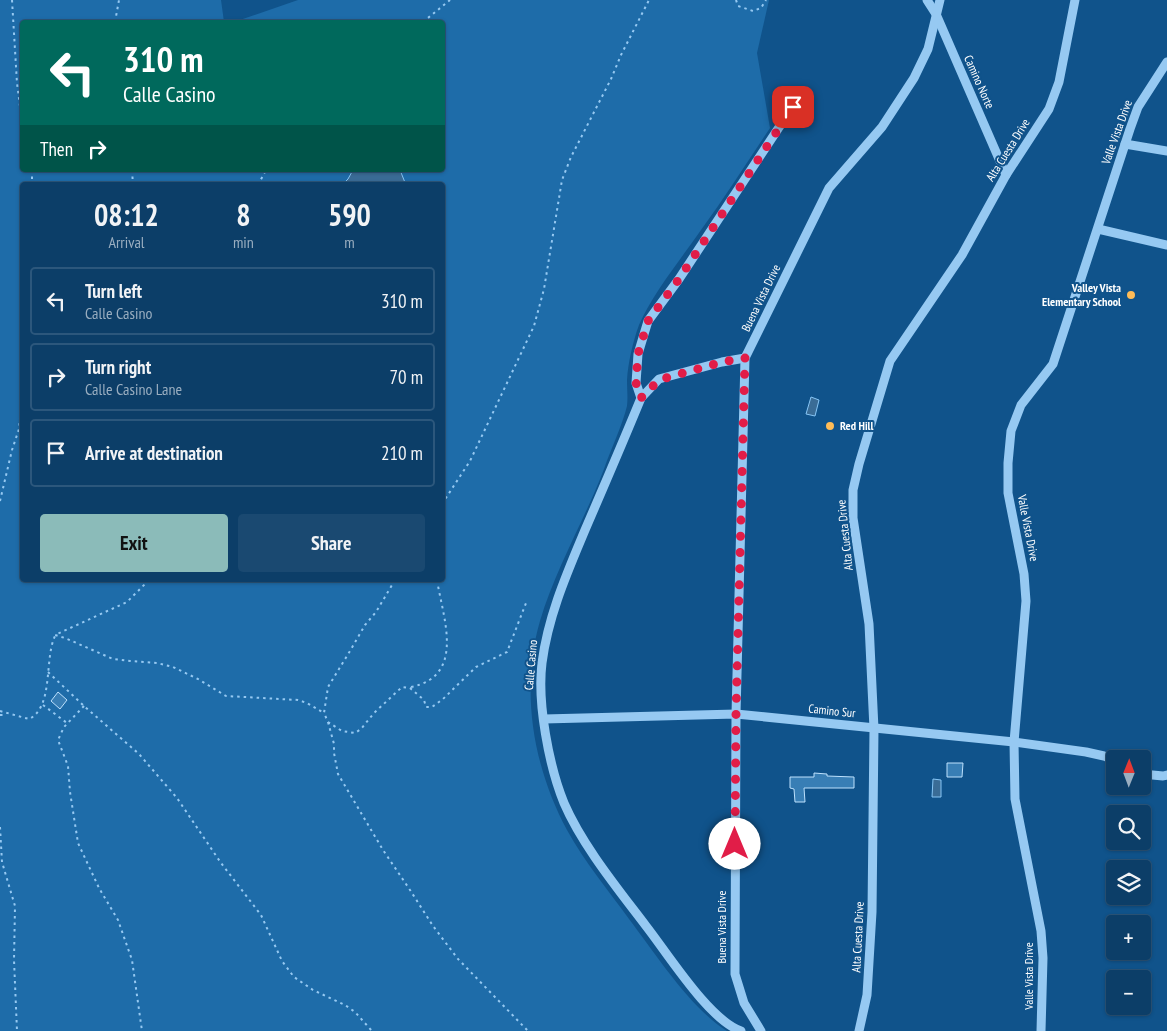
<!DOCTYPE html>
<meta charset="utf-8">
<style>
body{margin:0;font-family:"PT Sans Narrow",sans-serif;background:#1a4971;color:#f1f3f6;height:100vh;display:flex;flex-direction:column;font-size:19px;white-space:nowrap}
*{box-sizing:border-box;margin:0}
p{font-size:16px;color:#9aaec0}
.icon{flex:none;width:28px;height:28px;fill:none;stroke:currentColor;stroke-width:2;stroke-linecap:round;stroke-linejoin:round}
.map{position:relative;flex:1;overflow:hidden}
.drawer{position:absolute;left:20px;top:182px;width:425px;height:400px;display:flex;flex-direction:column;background:#0c3e68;border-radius:5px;box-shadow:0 1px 4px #0004,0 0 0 1px #2c577c}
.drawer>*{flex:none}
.top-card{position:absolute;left:20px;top:20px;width:425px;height:152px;border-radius:5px;box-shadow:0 1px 4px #0004,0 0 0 1px #2c577c;background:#00695c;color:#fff;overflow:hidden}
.needle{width:32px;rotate:1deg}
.buttons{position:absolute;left:1106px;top:750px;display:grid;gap:10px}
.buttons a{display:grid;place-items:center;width:45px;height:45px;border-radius:5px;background:#0c3e68;box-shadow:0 1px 4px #0004,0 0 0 1px #2c577c;font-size:25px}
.pin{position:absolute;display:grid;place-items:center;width:42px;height:42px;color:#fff;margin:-21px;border-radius:10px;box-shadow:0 2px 8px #0006}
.me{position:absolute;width:55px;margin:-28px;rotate:0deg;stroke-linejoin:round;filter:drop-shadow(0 0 4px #0008)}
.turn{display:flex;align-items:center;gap:18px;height:105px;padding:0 20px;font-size:22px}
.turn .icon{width:65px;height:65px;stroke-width:2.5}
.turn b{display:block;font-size:35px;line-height:42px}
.then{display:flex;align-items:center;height:48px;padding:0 20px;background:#0003;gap:10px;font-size:19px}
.eta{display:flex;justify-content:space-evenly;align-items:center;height:85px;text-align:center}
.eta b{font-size:30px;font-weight:600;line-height:35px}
.primary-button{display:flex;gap:10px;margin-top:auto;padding:10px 20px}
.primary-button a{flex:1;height:58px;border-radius:5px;background:#8bbbb9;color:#111;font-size:20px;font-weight:600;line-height:58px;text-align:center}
.primary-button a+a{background:#1a4971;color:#f1f3f6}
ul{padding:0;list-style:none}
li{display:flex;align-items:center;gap:15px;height:68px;margin:0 10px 8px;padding:0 10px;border:2px solid #2c577c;border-radius:5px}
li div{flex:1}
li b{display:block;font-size:19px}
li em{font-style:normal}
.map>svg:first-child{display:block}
.green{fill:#1e6ca9;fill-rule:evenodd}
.water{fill:#3a6c96;stroke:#87c6f6}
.building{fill:#387eb5;stroke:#bde1fd}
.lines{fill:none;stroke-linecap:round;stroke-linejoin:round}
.path{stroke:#96c9f2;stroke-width:2;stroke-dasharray:2.5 4;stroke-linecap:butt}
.minor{stroke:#96c9f2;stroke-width:9}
.route{stroke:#e11d48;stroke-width:9;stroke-dasharray:0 16.2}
.poi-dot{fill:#ffbc57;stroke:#10538b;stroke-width:2}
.labels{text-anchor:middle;stroke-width:4;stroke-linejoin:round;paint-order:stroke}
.street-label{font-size:12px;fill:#fff;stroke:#10538b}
.poi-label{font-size:12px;font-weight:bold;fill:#fff;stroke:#10538b;text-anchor:end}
</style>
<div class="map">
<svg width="1167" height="1031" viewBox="0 0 1167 1031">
<rect width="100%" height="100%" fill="#10538b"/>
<!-- green -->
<path class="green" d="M 0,0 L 221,0 L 224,22 L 22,22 L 22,170 L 442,170 L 442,22 L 234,22 L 298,0 L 769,0 L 757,53 L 770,128 C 747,162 725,197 701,230 C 681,259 653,293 639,325 C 633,341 628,363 627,380 C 627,388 628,398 627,406 C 622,426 611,449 604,469 C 585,519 555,570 540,621 C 520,690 533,767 567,830 C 584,861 608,890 629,919 C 655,953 690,1008 727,1031 L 0,1031 ZM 22,185 L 442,185 L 442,580 L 22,580 Z"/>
<!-- water -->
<g class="water">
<path d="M 353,170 L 400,170 L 406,185 L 342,185 L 348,179 Z"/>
<path d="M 811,397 L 819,400 L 815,416 L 806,414 Z"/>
<path d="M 933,779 L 941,780 L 941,797 L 932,797 Z"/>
</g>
<!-- building -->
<g class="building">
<path d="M 58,692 L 67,700 L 60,709 L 51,701 Z"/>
<path d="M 947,763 L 963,763 L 962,777 L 947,777 Z"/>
<path d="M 814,773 L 827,774 L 827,776 L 854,777 L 854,788 L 804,788 L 805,802 L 795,802 L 794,789 L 790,788 L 790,777 L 814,777 Z"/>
</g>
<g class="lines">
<!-- path -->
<g class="path">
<path d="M 12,0 L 17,83 L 22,122"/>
<path d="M 736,0 L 738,6 L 753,11 L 761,8 L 766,0"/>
<path d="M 115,22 L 119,0"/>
<path d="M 423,22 L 450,0"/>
<path d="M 32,170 L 32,185"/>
<path d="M 132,170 L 133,185"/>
<path d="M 258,185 L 266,170"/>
<path d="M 0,501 L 12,450 L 19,429 L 22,397"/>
<path d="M 442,504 L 470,461 L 534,326 L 544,289 L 562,180 L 571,157 L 611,79 L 621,55 L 649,0"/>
<path d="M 149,580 L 127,602 L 55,635 L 65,638 L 113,659 L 130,661 L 157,663 L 173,667 L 198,679 L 226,696 L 298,700 L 307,703 L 324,713"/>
<path d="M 395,580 L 376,612 L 365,625 L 350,651 L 328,687 L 324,713 L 328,722 L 342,731 L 355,733 L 361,729 L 374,713 L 402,687 L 410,688 L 424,700 L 426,707 L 432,707 L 443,699 L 476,667 L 507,652 L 526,603"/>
<path d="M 48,672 L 84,706 L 139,754 L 177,798 L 221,863 L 261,915 L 282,961 L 294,977 L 313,990 L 345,1005 L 355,1012 L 372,1031"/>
<path d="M 411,687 C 466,676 443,618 437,580"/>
<path d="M 43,705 L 67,723"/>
<path d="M 84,706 L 64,727 L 58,740 L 68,766 L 70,792 L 78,843 L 99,888 L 118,920 L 132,960 L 142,1031"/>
<path d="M 0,711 L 29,719 C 54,707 44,659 55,636"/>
<path d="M 0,715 L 6,715"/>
<path d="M 328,722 L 334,744 L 334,753 L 338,774 L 383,850 L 410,890 L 433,926 L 458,959 L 528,1031"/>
<path d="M 0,827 L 2,862 L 15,906 L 14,960 L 17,1031"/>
</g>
<!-- minor -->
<g class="minor">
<path d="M 927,0 L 936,14 L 1006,175"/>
<path d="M 1125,144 L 1167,151"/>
<path d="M 1098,229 L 1167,245"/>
<path d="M 641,398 L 636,383 L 638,354 L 648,321 L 679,279 L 803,91"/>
<path d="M 544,719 L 736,714 L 1014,742 L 1086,752 L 1104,756 L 1115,761"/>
<path d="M 1142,774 L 1163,776 L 1167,775"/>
<path d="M 741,1031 C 709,1020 668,954 646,926 C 618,889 582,845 564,803 C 549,766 537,703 542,663 C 548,616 567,573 585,530 C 604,486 623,442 641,398 L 659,379 L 722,362 L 745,358"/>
<path d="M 761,1031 L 744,1003 L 735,974 L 736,714 L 745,358 L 829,188 L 882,127 L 914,78 L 928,49 L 940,0"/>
<path d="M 859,1031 L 867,995 L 872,912 L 874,729 L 869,624 L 853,518 L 853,490 L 859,464 L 890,361 L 962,255 L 1006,175 L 1049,109 L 1059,82 L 1075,0"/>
<path d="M 1041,1031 L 1043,958 L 1041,931 L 1015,799 L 1014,742 L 1026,601 L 1024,574 L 1008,493 L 1008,463 L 1011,431 L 1021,405 L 1053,364 L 1130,129 L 1138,107 L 1167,62"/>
</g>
</g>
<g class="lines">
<!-- route -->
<path class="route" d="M 735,844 L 736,714 L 745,358 L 722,362 L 659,380 L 641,398 L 636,383 L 638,354 L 648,321 L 679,279 L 793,107"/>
</g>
<!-- markers -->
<g class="poi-dot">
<circle cx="1131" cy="295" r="5"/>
<circle cx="830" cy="426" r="5"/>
</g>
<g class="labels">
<!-- street labels -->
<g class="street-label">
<text transform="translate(979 82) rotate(66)" y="4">Camino Norte</text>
<text transform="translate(1117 132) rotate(-70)" y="4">Valle Vista Drive</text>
<text transform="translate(1008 150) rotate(-58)" y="4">Alta Cuesta Drive</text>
<text transform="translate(761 298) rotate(-64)" y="4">Buena Vista Drive</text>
<text transform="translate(1028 528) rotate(79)" y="4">Valle Vista Drive</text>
<text transform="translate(845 535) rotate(-96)" y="4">Alta Cuesta Drive</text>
<text transform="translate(531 665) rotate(-85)" y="4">Calle Casino</text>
<text transform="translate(832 711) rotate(6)" y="4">Camino Sur</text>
<text transform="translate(722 927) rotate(-90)" y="4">Buena Vista Drive</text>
<text transform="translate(858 937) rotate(-87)" y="4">Alta Cuesta Drive</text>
<text transform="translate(1029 976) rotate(-90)" y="4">Valle Vista Drive</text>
</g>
<!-- poi labels -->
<g class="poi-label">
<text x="1121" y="292">Valley Vista<tspan x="1121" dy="14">Elementary School</tspan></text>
<text x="840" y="430" text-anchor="start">Red Hill</text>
</g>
</g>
</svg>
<div class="buttons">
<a><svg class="needle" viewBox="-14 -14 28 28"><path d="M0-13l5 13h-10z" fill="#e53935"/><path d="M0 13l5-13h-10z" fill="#9aaec0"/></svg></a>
<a><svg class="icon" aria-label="search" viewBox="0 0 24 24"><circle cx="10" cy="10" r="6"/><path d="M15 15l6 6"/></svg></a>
<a><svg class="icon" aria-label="layers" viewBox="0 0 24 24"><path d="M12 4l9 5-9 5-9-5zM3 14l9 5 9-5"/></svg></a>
<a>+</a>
<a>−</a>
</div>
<div class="pin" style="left:793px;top:107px;background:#d93025"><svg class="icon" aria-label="arrive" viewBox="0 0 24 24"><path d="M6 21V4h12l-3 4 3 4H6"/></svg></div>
<svg class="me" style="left:735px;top:844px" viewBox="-20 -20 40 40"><circle r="19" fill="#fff"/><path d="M0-13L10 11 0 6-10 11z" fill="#e11d48"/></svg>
<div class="top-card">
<div class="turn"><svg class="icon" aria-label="left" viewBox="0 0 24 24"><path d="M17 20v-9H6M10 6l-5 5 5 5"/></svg><div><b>310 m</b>Calle Casino</div></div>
<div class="then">Then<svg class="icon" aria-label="right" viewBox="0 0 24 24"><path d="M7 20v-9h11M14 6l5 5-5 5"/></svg></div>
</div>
<section class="drawer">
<div class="eta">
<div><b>08:12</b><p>Arrival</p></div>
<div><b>8</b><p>min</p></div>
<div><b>590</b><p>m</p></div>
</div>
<ul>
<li><svg class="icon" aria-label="left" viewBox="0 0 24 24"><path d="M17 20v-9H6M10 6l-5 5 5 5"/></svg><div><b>Turn left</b><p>Calle Casino</p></div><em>310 m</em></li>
<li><svg class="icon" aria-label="right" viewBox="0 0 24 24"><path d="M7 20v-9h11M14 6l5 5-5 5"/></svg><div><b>Turn right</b><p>Calle Casino Lane</p></div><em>70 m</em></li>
<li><svg class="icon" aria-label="arrive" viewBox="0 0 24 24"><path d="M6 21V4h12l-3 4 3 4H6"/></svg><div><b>Arrive at destination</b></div><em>210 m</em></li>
</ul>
<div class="primary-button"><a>Exit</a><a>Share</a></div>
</section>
</div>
